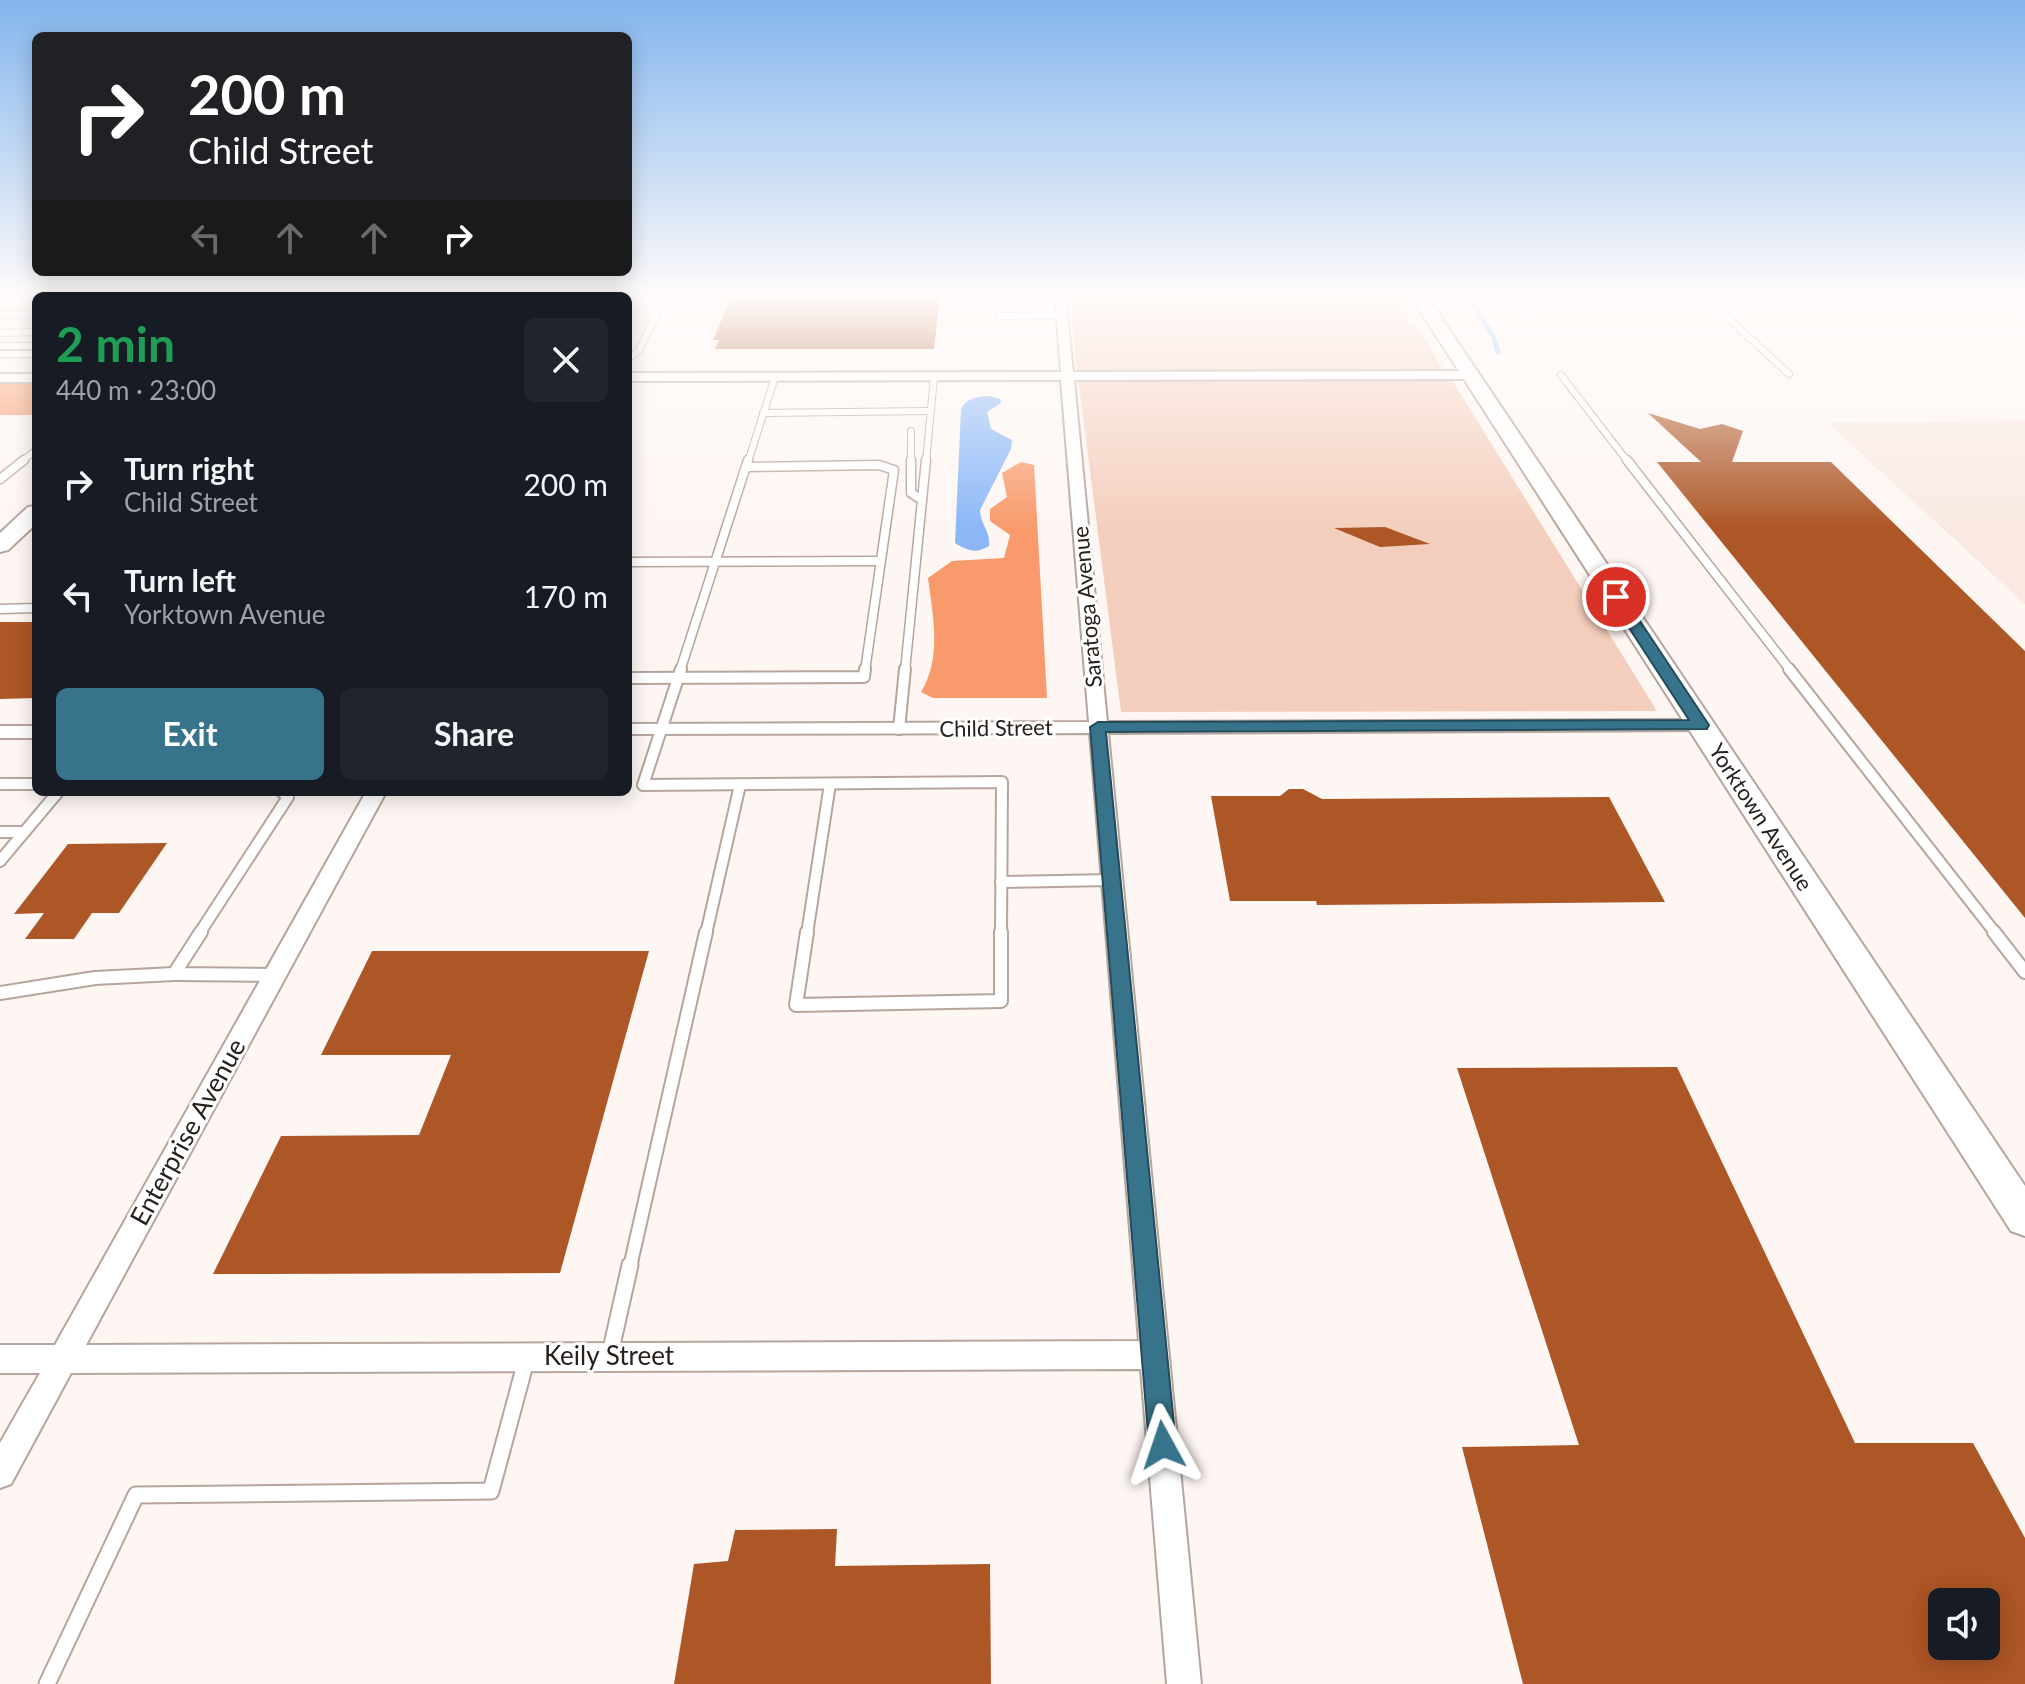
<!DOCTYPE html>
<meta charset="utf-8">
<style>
body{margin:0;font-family:Lato,sans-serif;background:#20242c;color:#f1f3f6;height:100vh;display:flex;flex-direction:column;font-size:30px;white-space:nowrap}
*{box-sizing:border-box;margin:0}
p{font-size:26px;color:#9ea1a6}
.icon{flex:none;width:44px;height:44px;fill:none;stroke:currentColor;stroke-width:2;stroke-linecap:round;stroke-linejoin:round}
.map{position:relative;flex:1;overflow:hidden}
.panel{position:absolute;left:32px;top:292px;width:600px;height:504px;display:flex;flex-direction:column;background:#171b24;border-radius:12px;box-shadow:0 4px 20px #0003}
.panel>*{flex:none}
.guide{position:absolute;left:32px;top:32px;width:600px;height:244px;border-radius:12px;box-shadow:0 4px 20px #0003;background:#202124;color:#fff;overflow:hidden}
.tools{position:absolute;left:1928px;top:1588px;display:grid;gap:16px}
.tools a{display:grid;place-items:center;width:72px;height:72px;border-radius:12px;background:#171b24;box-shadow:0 4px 20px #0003;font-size:40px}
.pin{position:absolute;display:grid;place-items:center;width:68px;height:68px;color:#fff;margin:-34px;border:4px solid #fff;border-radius:50%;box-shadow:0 2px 8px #0007}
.me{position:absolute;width:88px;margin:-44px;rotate:355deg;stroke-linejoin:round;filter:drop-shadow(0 0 6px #0008)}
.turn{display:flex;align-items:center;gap:28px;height:168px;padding:0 24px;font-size:36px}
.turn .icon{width:104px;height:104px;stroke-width:2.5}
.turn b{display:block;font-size:56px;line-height:68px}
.lanes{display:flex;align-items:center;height:76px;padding:0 24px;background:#0003;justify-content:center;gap:40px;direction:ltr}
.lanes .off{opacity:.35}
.round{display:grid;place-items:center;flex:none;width:84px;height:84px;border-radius:12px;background:#20242c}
.head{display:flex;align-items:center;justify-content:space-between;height:136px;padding:0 24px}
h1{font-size:48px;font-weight:700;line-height:60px;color:#1e9e55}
.action{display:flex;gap:16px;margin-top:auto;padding:16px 24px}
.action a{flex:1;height:92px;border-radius:12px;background:#37748b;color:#fff;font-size:32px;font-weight:700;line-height:92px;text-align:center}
.action a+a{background:#20242c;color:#f1f3f6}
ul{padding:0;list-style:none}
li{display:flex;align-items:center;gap:24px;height:112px;padding:0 24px}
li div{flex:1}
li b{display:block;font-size:30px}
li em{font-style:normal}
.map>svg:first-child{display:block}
.built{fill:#f9e9e2}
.green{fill:#f4cebc}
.forest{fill:#f89a6b}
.water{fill:#8bb7f7}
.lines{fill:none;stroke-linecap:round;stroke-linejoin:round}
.stream{stroke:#8bb7f7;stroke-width:5}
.building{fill:#ad5626;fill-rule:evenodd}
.lane-far4-casing{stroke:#b6a59c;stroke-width:8}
.lane-far3-casing{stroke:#b6a59c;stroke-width:11}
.lane-far2-casing{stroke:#b6a59c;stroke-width:14}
.lane-far1-casing{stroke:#b6a59c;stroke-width:16}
.lane-casing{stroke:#b6a59c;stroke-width:19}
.street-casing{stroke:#b6a59c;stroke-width:4}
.secondary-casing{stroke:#b6a59c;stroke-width:4}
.lane-far4{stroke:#fff;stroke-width:6}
.lane-far3{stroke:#fff;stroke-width:8}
.lane-far2{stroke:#fff;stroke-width:10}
.lane-far1{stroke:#fff;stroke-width:12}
.lane{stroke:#fff;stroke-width:15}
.street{fill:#fff;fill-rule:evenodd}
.secondary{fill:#fff;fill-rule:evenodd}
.route{fill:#37748b;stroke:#244b5a;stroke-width:2}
.labels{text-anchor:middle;stroke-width:6;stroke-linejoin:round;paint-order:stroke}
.street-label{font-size:22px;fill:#27201d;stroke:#fff}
.near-street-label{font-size:26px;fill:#27201d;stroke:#fff}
</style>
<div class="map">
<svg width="2025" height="1684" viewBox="0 0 2025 1684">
<rect width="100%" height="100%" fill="#fef6f3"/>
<!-- built -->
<path class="built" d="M 2025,420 L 2025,604 L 1828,423 Z"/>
<!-- green -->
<g class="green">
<path d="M 1070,295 L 1397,295 L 1444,371 L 1077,373 Z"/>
<path d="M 1450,377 L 1657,711 L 1121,712 L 1078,378 Z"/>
</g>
<!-- forest -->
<g class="forest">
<path d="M 36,382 L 36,415 L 0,415 L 0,383 Z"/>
<path d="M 1021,462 L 1034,465 L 1047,698 L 933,698 L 921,692 C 942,657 933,617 928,578 L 952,561 L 1004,558 L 1010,535 L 990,521 L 990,509 L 1007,497 L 1002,473 Z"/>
</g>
<!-- water -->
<path class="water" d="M 990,396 L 1000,399 L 1001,403 L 987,412 L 991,429 L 1012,440 L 1011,449 L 980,510 C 980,524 991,532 989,546 C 976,554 968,551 955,543 L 961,409 C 968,397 977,397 990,396 Z"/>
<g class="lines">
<!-- stream -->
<path class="stream" d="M 1467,295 L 1493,336 L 1498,352"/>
</g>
<!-- building -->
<g class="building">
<path d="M 738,295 L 940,295 L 934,349 L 715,349 L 719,340 L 713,340 L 729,302 L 735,302 Z"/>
<path d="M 1648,413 L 1700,429 L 1722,424 L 1743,431 L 1732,462 L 1831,462 L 2025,651 L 2025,918 L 1657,462 L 1701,462 Z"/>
<path d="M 1385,527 L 1430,544 L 1380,547 L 1334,528 Z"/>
<path d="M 0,622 L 36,622 L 36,698 L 0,699 Z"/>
<path d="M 1289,789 L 1303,789 L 1322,799 L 1609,797 L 1665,902 L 1317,905 L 1316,901 L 1230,901 L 1211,796 L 1280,796 Z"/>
<path d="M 167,843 L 119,913 L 92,913 L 74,939 L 25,939 L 44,913 L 14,914 L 68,844 Z"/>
<path d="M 372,951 L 649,951 L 560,1273 L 213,1274 L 281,1136 L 419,1135 L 451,1055 L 321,1055 Z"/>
<path d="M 1677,1067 L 1855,1443 L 1973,1443 L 2025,1538 L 2025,1684 L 1523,1684 L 1462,1447 L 1579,1445 L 1457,1068 ZM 1942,1602 L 1986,1602 L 1986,1646 L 1942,1646 Z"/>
<path d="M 837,1529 L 835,1566 L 990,1564 L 991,1684 L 674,1684 L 694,1564 L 728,1561 L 735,1530 Z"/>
</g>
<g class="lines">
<defs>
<g id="lane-far4">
<path d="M 999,295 L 999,316 L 1062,315"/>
<path d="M 1703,295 L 1789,374"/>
<path d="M 0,315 L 36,315"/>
<path d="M 0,333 L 36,332"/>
<path d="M 0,346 L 36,346"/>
<path d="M 0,354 L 36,354"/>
<path d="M 628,359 L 639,350 L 667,295"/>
<path d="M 1561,375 L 1628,462"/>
<path d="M 763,413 L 930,411"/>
<path d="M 21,462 L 36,450"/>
<path d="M 748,462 L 775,377"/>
<path d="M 911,462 L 911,431"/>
<path d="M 926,462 L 934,377"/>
</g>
<g id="lane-far3">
<path d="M 911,460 L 911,493 L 922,500"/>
<path d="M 1627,460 L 1791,671"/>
<path d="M 746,467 L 879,465 L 894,470 L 865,671"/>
<path d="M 0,479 L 24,460"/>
<path d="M 628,562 L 880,561"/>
<path d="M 0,609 L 36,608"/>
<path d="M 680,671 L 748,460"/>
<path d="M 905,671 L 926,460"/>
</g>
<g id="lane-far2">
<path d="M 681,669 L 643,785 L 1002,782 L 1001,934"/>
<path d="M 1789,669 L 1996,934"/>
<path d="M 628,678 L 864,677 L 865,669"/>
<path d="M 899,729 L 905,669"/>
<path d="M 0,784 L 36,784"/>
<path d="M 0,832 L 24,832"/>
<path d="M 0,861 L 58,792"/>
<path d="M 1001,882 L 1112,880"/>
<path d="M 199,934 L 288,797 L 282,792"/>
<path d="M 706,934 L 740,785"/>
<path d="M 807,934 L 830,784"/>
</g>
<g id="lane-far1">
<path d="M 201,932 L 174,974 L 274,975"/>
<path d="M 807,932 L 796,1005 L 1001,1001 L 1001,932"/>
<path d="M 1994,932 L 2025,972"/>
<path d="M 0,993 L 95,978 L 174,974"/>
<path d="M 630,1267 L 706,932"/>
</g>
<g id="lane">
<path d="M 610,1354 L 630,1265"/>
<path d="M 47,1684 L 136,1495 L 491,1491 L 526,1361"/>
</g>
<g id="street">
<path d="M 1055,295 L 1065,295 L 1073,372 L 1471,371 L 1477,375 L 1471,379 L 1074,380 L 1107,722 L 1701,720 L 1710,725 L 1701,730 L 1108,733 L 1201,1684 L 1167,1684 L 1141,1369 L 71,1373 L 11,1484 L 0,1488 L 0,1443 L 40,1373 L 0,1373 L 0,1345 L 55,1345 L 366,792 L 386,792 L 86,1345 L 1139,1341 L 1090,733 L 628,734 L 628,724 L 1089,722 L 1061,380 L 628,381 L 628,373 L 1061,372 Z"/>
<rect x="0" y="374" width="36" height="8"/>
<rect x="0" y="726" width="36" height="12"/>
</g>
<g id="secondary">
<path d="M 1410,295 L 1426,295 L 2025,1186 L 2025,1236 L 2011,1231 Z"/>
<path d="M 36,506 L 36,524 L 8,550 L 0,552 L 0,533 L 28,507 Z"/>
</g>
</defs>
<!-- lane-far4 casing -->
<use href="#lane-far4" class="lane-far4-casing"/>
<!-- lane-far3 casing -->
<use href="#lane-far3" class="lane-far3-casing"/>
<!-- lane-far2 casing -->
<use href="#lane-far2" class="lane-far2-casing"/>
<!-- lane-far1 casing -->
<use href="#lane-far1" class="lane-far1-casing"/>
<!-- lane casing -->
<use href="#lane" class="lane-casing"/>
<!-- street casing -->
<use href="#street" class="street-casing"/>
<!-- secondary casing -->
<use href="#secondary" class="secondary-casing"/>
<!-- lane-far4 -->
<use href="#lane-far4" class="lane-far4"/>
<!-- lane-far3 -->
<use href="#lane-far3" class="lane-far3"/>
<!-- lane-far2 -->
<use href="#lane-far2" class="lane-far2"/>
<!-- lane-far1 -->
<use href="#lane-far1" class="lane-far1"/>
<!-- lane -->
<use href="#lane" class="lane"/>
<!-- street -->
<use href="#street" class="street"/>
<!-- secondary -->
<use href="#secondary" class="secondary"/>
</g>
<!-- sky -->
<linearGradient id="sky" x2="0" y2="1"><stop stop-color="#83b5ee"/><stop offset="0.56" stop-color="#fffbfa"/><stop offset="1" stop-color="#fffbfa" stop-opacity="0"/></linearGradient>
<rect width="2025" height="530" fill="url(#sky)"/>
<!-- route -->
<path class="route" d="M 1616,592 L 1622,594 L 1709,725 L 1707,729 L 1106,732 L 1176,1445 L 1172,1454 L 1163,1458 L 1153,1454 L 1149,1445 L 1090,727 L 1098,722 L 1689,720 L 1609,597 Z"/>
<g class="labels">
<!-- street labels -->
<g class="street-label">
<text transform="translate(1087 607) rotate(-95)" y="8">Saratoga Avenue</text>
<text transform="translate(996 728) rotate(-1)" y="8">Child Street</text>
<text transform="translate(1761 817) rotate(57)" y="8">Yorktown Avenue</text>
</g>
<!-- near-street labels -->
<g class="near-street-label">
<text transform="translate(188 1132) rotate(-61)" y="9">Enterprise Avenue</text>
<text x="609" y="1365">Keily Street</text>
</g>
</g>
</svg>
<div class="tools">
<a><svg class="icon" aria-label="sound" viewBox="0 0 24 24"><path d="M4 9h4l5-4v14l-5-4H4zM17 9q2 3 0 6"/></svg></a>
</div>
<div class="pin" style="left:1616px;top:597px;background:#d93025"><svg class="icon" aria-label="arrive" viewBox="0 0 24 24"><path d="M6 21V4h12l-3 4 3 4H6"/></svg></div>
<svg class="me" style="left:1163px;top:1445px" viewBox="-20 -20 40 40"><path d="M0-17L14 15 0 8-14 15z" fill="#37748b" stroke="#fff" stroke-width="4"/></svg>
<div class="guide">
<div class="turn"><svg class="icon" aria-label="right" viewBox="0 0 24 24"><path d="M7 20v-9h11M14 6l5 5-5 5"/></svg><div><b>200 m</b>Child Street</div></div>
<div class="lanes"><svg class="icon off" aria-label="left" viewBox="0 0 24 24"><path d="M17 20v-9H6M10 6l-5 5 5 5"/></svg><svg class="icon off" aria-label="ahead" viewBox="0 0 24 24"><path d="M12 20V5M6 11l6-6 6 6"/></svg><svg class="icon off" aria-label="ahead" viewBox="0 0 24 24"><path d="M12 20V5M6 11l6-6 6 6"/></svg><svg class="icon" aria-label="right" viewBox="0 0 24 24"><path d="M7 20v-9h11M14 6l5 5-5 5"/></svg></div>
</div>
<section class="panel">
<div class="head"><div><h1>2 min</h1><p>440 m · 23:00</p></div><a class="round"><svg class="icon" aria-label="close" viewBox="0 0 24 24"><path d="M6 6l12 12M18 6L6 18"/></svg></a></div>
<ul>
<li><svg class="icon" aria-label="right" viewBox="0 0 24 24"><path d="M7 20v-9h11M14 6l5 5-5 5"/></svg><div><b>Turn right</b><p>Child Street</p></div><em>200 m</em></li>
<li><svg class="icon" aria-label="left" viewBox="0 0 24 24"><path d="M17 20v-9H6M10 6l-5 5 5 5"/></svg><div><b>Turn left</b><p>Yorktown Avenue</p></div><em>170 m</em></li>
</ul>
<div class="action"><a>Exit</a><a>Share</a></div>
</section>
</div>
